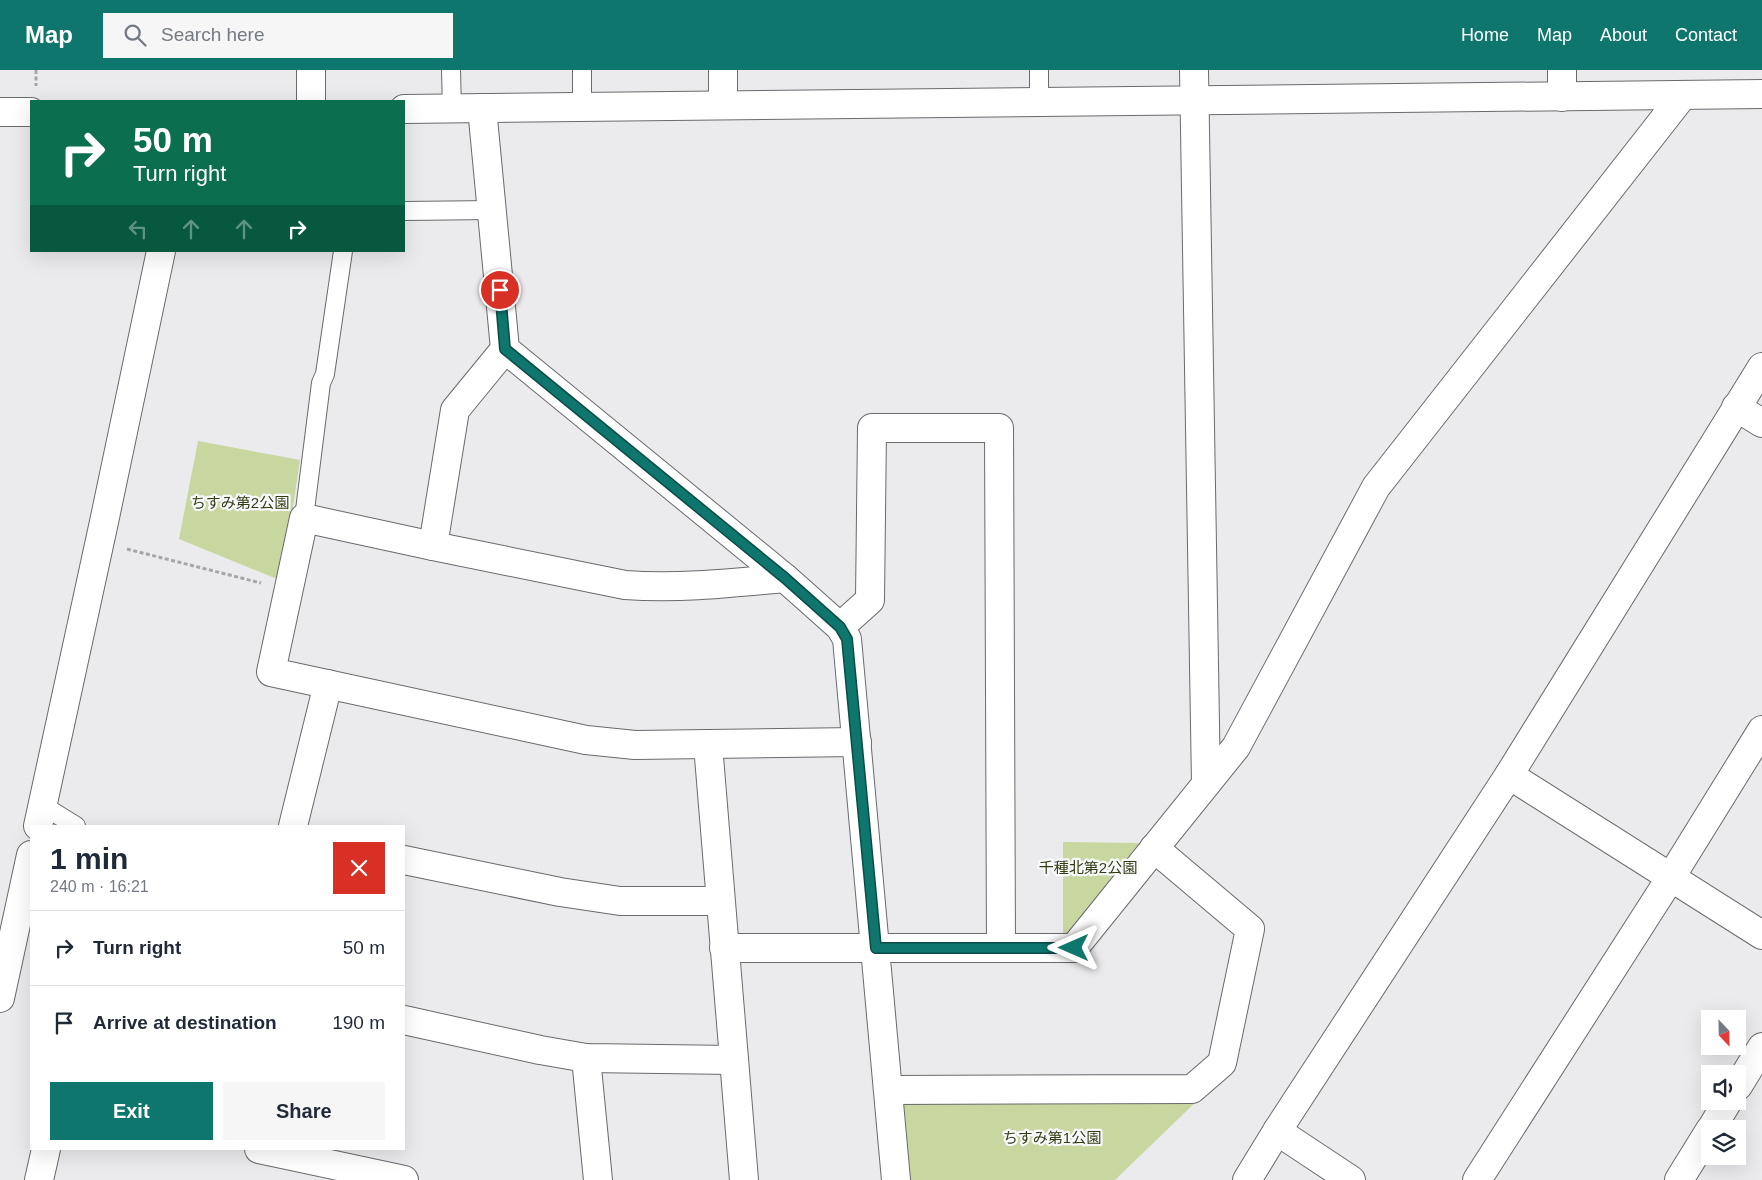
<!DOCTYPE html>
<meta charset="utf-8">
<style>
body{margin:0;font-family:Helvetica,"Noto Sans JP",sans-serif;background:#f6f6f7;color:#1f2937;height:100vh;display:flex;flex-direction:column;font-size:19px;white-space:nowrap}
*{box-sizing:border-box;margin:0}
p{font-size:16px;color:#747a83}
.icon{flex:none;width:28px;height:28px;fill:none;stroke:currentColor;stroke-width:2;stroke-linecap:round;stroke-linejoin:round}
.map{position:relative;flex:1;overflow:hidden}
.panel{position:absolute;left:30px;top:755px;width:375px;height:325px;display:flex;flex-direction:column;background:#fff;border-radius:0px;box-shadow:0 5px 20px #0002}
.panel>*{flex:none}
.guide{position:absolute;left:30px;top:30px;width:375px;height:152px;border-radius:0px;box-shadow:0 5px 20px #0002;background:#0b6e4f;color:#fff;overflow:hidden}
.needle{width:32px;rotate:158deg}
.buttons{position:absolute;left:1701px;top:940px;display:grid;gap:10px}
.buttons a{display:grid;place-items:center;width:45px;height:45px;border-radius:0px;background:#fff;box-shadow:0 5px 20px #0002;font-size:25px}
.pin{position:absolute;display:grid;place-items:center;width:42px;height:42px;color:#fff;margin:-21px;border:2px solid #fff;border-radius:50%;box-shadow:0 1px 5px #0007}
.me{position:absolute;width:55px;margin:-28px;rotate:270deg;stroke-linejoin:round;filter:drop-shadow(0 0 4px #0008)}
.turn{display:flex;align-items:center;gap:18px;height:105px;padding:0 20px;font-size:22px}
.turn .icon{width:65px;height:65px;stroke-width:2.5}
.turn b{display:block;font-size:35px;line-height:42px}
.lanes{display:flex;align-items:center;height:48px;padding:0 20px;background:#0003;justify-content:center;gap:25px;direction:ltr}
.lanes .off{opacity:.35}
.round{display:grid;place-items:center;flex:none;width:52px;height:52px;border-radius:0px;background:#f6f6f7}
.headline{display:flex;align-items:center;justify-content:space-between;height:85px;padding:0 20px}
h1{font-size:30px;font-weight:700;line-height:38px}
.action{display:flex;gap:10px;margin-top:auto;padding:10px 20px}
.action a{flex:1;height:58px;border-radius:0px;background:#0f766e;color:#fff;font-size:20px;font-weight:700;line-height:58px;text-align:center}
.action a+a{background:#f6f6f7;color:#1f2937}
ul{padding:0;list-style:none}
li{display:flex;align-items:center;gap:15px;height:75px;padding:0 20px;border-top:1px solid #e0e1e3}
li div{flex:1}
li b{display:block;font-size:19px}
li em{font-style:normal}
header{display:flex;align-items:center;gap:30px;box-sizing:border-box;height:70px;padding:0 25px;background:#0f766e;color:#fff}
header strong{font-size:24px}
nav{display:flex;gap:28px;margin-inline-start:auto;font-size:18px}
.search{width:350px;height:45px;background:#f6f6f7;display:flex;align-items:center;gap:12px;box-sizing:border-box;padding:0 18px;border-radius:0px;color:#747a83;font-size:19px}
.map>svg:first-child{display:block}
.green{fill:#c8d6a0}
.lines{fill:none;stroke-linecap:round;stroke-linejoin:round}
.service-casing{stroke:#696a6c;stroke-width:20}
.minor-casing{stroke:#696a6c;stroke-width:30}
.tertiary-casing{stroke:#696a6c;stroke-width:30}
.path{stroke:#a6a6a8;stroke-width:3;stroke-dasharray:4 2.5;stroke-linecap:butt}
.service{stroke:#fff;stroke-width:18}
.minor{stroke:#fff;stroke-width:28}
.tertiary{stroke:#fff;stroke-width:28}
.route-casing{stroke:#0a4d48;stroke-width:12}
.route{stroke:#0f766e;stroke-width:9}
.labels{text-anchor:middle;stroke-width:4.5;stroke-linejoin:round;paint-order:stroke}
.park-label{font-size:15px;fill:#333c10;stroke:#f8f9fc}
</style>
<header>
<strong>Map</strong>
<div class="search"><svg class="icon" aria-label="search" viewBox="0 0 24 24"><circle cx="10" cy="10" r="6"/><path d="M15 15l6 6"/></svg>Search here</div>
<nav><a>Home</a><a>Map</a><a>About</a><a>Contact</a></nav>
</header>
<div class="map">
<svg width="1762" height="1110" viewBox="0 0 1762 1110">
<rect width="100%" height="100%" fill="#ebebee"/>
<!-- green -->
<g class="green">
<path d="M 198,371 L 300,390 L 282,511 L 179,469 Z"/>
<path d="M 1063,772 L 1139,773 L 1063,870 Z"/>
<path d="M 1203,1025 L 1115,1110 L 904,1110 L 901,1037 L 915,1026 Z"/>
</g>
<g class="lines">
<defs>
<g id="service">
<path d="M 451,0 L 452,39"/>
<path d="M 582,0 L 582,37"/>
<path d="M 1039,0 L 1039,31"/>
<path d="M 404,141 L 492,140"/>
<path d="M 304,448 L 321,313 L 325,304 L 343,181"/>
<path d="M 42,735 L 76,756"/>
</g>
<g id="minor">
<path d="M 311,0 L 311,31"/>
<path d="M 723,0 L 723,35"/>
<path d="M 1194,0 L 1206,714"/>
<path d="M 1562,0 L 1562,27"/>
<path d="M 482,38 L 505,279 L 785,508 L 840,557 L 847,569 L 896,1110"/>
<path d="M 1736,337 L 1762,353"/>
<path d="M 433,476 L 455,340 L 505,279"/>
<path d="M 785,508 C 732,513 679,519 625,515 L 433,476 L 304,448 L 271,602 L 586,670 L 635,675 L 857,672"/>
<path d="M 840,557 L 870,530 L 872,358 L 999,358 L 1001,877"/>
<path d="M 708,675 L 744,1110"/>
<path d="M 1509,705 L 1762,865"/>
<path d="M 38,756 L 104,452 L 161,181"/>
<path d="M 293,756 L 328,614"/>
<path d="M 404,790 L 560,822 L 620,831 L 720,831"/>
<path d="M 724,878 L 1074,878 L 1236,677 L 1376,417 L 1683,25"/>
<path d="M 0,928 L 31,785"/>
<path d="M 404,950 L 540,980 L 586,988 L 734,990"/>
<path d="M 586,988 L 598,1110"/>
<path d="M 1738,1016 L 1762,977"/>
<path d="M 889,1020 L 1192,1019 L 1222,993 L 1250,859 L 1154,778"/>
<path d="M 1711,1059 L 1728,1031"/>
<path d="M 1277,1061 L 1351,1110"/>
<path d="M 259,1079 L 404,1110"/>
<path d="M 39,1110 L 46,1079"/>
<path d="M 1477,1110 L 1671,807 L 1762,660"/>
<path d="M 1679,1110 L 1710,1060"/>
</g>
<g id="tertiary">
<path d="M 404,39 C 856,33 1309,30 1762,24"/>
<path d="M 0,42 L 31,42"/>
<path d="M 1247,1110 L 1277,1061 L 1509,705 L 1762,297"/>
</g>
</defs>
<!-- service casing -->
<use href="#service" class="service-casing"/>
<!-- minor casing -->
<use href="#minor" class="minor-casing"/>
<!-- tertiary casing -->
<use href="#tertiary" class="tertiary-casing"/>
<!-- path -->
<g class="path">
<path d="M 36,0 L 36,16"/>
<path d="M 127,479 L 261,513"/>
</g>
<!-- service -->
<use href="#service" class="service"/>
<!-- minor -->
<use href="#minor" class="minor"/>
<!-- tertiary -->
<use href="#tertiary" class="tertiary"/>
</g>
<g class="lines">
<defs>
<path id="route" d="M 500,220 L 505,279 L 785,508 L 840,557 L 847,569 L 876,878 L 1074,878"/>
</defs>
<!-- route casing -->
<use href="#route" class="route-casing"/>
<!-- route -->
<use href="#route" class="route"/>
</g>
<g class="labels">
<!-- park labels -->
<g class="park-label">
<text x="240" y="438">ちすみ第2公園</text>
<text x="1088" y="803">千種北第2公園</text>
<text x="1052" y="1073">ちすみ第1公園</text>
</g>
</g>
</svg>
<div class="buttons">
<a><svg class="needle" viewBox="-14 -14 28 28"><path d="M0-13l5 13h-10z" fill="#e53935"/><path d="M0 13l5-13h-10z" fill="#747a83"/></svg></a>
<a><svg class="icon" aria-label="sound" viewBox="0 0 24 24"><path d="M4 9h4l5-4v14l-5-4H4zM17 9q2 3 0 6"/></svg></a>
<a><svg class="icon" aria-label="layers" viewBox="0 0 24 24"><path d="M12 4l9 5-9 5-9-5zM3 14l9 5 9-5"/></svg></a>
</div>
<div class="pin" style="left:500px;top:220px;background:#d93025"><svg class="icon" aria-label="arrive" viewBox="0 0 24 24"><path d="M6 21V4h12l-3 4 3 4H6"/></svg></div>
<svg class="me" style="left:1074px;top:878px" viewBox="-20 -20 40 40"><path d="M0-17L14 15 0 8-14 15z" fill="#0f766e" stroke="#fff" stroke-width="4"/></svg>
<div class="guide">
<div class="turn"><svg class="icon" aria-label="right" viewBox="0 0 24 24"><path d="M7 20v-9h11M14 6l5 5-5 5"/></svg><div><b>50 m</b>Turn right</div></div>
<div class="lanes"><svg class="icon off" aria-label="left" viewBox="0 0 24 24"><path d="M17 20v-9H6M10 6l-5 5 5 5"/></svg><svg class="icon off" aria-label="ahead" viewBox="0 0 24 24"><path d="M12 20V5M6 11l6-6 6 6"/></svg><svg class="icon off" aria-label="ahead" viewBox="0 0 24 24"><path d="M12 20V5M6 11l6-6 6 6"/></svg><svg class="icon" aria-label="right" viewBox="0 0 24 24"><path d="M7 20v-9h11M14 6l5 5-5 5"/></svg></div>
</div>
<section class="panel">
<div class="headline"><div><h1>1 min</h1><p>240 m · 16:21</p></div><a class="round" style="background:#d93025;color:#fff"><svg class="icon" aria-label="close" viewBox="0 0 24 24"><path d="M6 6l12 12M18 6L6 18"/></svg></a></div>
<ul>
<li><svg class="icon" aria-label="right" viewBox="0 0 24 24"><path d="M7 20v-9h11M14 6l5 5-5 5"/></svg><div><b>Turn right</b></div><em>50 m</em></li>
<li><svg class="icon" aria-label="arrive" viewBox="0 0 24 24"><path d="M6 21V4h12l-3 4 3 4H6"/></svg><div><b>Arrive at destination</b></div><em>190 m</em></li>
</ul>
<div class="action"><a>Exit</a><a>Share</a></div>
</section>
</div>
